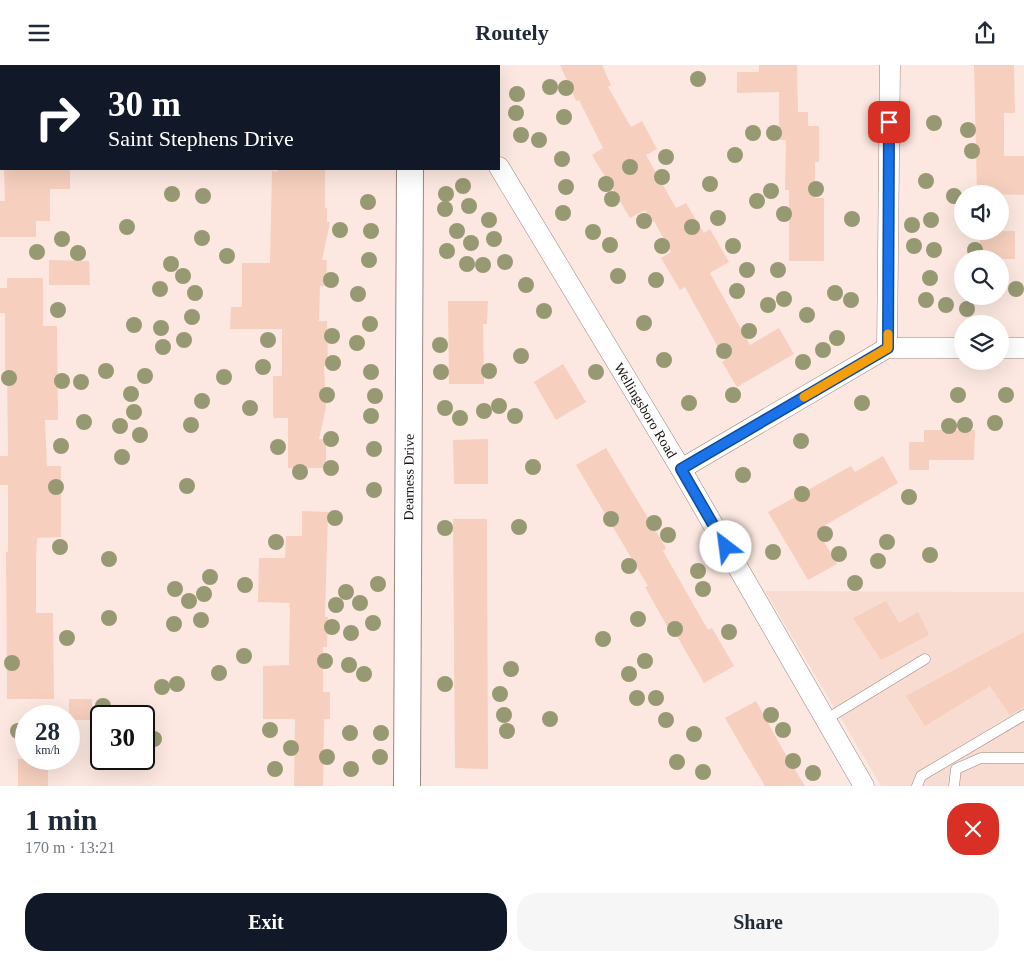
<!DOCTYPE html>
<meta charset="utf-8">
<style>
body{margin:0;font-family:"Times New Roman",serif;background:#f6f6f7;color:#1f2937;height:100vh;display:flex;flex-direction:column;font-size:19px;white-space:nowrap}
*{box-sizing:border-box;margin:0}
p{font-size:16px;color:#747a83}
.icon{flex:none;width:28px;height:28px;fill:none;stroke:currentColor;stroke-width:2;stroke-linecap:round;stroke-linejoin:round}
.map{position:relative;height:721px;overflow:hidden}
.sheet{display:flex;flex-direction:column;background:#fff;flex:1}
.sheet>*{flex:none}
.banner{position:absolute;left:0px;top:0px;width:500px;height:105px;box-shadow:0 5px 20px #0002;background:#111827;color:#fff;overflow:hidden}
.tools{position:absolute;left:954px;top:120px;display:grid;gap:10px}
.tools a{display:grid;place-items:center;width:55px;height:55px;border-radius:50%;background:#fff;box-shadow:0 5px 20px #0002;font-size:25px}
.speed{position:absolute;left:15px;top:640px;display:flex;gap:10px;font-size:25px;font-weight:700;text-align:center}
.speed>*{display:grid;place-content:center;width:65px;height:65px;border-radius:50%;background:#fff;box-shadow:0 5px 20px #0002;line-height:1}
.speed small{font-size:12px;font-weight:400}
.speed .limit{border:2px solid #111;border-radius:8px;background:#fff;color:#111}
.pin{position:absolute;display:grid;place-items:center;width:42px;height:42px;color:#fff;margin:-21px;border-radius:10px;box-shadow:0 2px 8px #0006}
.me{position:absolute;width:55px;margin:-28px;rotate:330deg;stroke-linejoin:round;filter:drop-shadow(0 0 4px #0008)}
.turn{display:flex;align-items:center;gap:18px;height:105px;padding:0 25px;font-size:22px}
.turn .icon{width:65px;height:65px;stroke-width:2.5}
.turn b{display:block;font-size:35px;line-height:42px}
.round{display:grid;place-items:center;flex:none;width:52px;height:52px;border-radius:20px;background:#f6f6f7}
.overview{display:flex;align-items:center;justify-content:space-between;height:85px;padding:0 25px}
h1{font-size:30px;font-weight:700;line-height:38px}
.cta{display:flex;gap:10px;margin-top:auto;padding:10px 25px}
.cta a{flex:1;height:58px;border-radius:20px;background:#111827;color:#fff;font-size:20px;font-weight:700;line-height:58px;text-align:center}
.cta a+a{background:#f6f6f7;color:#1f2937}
header{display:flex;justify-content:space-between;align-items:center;height:65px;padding:0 25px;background:#fff;font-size:22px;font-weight:700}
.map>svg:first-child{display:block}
.built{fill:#f8dcd1}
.building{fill:#f6cfbe}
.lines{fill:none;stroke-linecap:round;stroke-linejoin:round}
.service-casing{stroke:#998780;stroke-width:11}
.minor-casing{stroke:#998780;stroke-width:21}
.tertiary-casing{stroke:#998780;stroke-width:28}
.service{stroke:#fff;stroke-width:10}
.minor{stroke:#fff;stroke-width:20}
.tertiary{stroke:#fff;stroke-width:26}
.tree{fill:#979973}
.route-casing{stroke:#114b97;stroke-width:12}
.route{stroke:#1a73e8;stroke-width:9}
.slow{stroke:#f59e0b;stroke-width:9}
.labels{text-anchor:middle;stroke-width:5;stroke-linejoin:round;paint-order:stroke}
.street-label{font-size:14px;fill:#18120f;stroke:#fff}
</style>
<header><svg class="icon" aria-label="menu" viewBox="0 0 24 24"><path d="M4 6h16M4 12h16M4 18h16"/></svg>Routely<svg class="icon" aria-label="share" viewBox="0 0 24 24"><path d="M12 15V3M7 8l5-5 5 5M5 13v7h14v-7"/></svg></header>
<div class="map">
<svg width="1024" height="721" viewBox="0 0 1024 721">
<rect width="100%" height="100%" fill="#fce8e0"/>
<!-- built -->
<path class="built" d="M 765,526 L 1024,527 L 1024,721 L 881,721 Z"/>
<!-- building -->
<g class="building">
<path d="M 560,0 L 602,0 L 611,20 L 608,22 L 631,62 L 642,56 L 657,84 L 646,90 L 676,143 L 686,138 L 704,168 L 710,164 L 729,197 L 710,208 L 750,280 L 779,263 L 794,289 L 737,322 L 722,297 L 725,295 L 685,222 L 680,225 L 661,193 L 671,187 L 654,156 L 652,157 L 645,145 L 630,153 L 592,90 L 603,83 L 579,35 L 576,36 Z"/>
<path d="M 759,0 L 797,0 L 798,47 L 808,47 L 808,61 L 819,61 L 819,97 L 815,97 L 815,133 L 824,133 L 824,196 L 789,196 L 789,125 L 785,125 L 786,75 L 779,75 L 779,27 L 737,28 L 737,7 L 759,7 Z"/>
<path d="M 974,0 L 1014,0 L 1015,48 L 1004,48 L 1004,91 L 1024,91 L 1024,130 L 977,129 Z"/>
<path d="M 4,104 L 70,104 L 70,124 L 50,124 L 50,156 L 36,156 L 36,172 L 0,172 L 0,136 L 5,136 Z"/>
<path d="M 277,104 L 325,104 L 325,143 L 327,143 L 327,157 L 330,157 L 322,195 L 327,195 L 326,221 L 320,221 L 319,256 L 327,256 L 328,301 L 324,301 L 326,342 L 319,374 L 326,374 L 326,403 L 288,403 L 288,353 L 274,353 L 273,349 L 273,311 L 282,311 L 282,264 L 230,264 L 231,242 L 242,242 L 242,198 L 270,198 L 272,106 L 277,107 Z"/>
<path d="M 985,166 L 1015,166 L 1015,194 L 980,194 L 980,174 L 985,175 Z"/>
<path d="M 49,195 L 89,196 L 90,220 L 49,220 Z"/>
<path d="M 7,213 L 43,213 L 43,261 L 57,261 L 58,355 L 45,355 L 47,401 L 61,401 L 61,472 L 37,473 L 36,494 L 36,548 L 53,548 L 54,634 L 7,634 L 6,487 L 8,487 L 8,420 L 0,420 L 0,391 L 8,391 L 7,305 L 5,305 L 5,248 L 0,248 L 0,223 L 7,223 Z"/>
<path d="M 448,236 L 488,236 L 487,259 L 483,259 L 484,319 L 449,319 Z"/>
<path d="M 563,299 L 586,337 L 556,355 L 534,317 Z"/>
<path d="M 924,365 L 975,365 L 974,395 L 929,395 L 929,405 L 909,405 L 909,377 L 924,377 Z"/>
<path d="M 488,374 L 488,419 L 454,419 L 453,375 Z"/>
<path d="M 606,383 L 666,483 L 663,486 L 708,565 L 712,563 L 734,601 L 704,618 L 670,559 L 667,561 L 645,522 L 648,521 L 576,400 Z"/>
<path d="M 883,391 L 898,418 L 817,465 L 837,499 L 808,515 L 768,447 L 851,401 L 855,407 Z"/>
<path d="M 302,446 L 328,447 L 325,552 L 328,552 L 327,582 L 323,582 L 323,627 L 330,627 L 330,654 L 324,654 L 323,721 L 294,721 L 295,654 L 263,654 L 263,601 L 289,600 L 290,538 L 258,537 L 259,493 L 285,493 L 286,471 L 302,471 Z"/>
<path d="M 453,454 L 487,454 L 488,704 L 455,703 Z"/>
<path d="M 886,536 L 899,558 L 918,547 L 929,570 L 881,595 L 853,553 Z"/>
<path d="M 1024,567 L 1024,642 L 1010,650 L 990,621 L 925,661 L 906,631 Z"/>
<rect x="69" y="634" width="23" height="21"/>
<path d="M 756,636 L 783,685 L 805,721 L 765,721 L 743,684 L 725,653 Z"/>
<rect x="18" y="694" width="30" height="27"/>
</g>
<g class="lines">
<defs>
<g id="service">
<path d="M 825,655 L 925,594"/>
<path d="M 917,721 L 921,711 L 1024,650"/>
<path d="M 954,721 L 956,704 L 981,693 L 1024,693"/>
</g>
<g id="minor">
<path d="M 435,0 L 436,1"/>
<path id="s1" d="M 499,102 L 681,404 L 864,721"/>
<path d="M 887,283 L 890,0"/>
<path d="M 1000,283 L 1024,283"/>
<path d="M 681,404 L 887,283 L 962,283"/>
</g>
<g id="tertiary">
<path d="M 411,1 L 411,0"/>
<path id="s2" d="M 407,721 L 410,104"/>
</g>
</defs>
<!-- service casing -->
<use href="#service" class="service-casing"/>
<!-- minor casing -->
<use href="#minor" class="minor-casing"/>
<!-- tertiary casing -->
<use href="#tertiary" class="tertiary-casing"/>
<!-- service -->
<use href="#service" class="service"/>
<!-- minor -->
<use href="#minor" class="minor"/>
<!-- tertiary -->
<use href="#tertiary" class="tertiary"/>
</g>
<!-- trees -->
<g class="tree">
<circle cx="698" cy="14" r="8"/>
<circle cx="550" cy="22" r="8"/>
<circle cx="566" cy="23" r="8"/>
<circle cx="517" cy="29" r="8"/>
<circle cx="516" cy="48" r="8"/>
<circle cx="564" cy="52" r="8"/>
<circle cx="934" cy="58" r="8"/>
<circle cx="968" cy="65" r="8"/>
<circle cx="753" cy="68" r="8"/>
<circle cx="774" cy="68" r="8"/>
<circle cx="521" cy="70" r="8"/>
<circle cx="539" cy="75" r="8"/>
<circle cx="972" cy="86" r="8"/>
<circle cx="735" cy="90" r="8"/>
<circle cx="666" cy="92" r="8"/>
<circle cx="562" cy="94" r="8"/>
<circle cx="630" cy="102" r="8"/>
<circle cx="662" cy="112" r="8"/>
<circle cx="926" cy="116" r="8"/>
<circle cx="606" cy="119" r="8"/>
<circle cx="710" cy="119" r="8"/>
<circle cx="463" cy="121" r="8"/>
<circle cx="566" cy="122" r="8"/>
<circle cx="816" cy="124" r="8"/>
<circle cx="771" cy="126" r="8"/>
<circle cx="172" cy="129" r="8"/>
<circle cx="446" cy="129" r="8"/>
<circle cx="203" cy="131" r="8"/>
<circle cx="954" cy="131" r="8"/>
<circle cx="612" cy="134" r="8"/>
<circle cx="757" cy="136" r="8"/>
<circle cx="368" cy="137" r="8"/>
<circle cx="469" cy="141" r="8"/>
<circle cx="445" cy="144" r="8"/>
<circle cx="563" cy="148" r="8"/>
<circle cx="784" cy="149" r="8"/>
<circle cx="718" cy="153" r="8"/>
<circle cx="852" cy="154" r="8"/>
<circle cx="489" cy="155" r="8"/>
<circle cx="931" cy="155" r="8"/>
<circle cx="644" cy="156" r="8"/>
<circle cx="912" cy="160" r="8"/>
<circle cx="127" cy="162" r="8"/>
<circle cx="692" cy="162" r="8"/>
<circle cx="340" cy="165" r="8"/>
<circle cx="371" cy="166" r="8"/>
<circle cx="457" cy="166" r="8"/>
<circle cx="593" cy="167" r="8"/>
<circle cx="202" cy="173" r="8"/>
<circle cx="62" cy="174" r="8"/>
<circle cx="494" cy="174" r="8"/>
<circle cx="471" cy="178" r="8"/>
<circle cx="610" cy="180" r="8"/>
<circle cx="662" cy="181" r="8"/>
<circle cx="733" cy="181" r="8"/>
<circle cx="914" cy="181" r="8"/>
<circle cx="934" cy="185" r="8"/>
<circle cx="975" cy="185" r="8"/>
<circle cx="447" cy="186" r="8"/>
<circle cx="37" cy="187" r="8"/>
<circle cx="78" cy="188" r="8"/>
<circle cx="227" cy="191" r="8"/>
<circle cx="369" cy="195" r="8"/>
<circle cx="505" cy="197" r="8"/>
<circle cx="171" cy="199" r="8"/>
<circle cx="467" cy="199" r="8"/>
<circle cx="483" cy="200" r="8"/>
<circle cx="747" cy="205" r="8"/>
<circle cx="778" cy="205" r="8"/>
<circle cx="183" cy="211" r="8"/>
<circle cx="618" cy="211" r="8"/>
<circle cx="930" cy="213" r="8"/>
<circle cx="331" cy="215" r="8"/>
<circle cx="656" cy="215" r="8"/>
<circle cx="526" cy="220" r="8"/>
<circle cx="160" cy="224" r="8"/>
<circle cx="1016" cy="224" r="8"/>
<circle cx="737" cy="226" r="8"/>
<circle cx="195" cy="228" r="8"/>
<circle cx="835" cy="228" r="8"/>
<circle cx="358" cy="229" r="8"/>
<circle cx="784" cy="234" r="8"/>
<circle cx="851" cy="235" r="8"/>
<circle cx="926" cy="235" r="8"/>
<circle cx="768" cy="240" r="8"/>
<circle cx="946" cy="240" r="8"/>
<circle cx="967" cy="244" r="8"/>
<circle cx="58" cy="245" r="8"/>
<circle cx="544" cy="246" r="8"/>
<circle cx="807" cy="250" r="8"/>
<circle cx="192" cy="252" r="8"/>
<circle cx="644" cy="258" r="8"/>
<circle cx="370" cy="259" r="8"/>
<circle cx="134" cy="260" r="8"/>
<circle cx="161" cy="263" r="8"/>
<circle cx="749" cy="266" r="8"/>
<circle cx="332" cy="271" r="8"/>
<circle cx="837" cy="273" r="8"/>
<circle cx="184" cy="275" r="8"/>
<circle cx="268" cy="275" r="8"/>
<circle cx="357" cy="278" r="8"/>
<circle cx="440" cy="280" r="8"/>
<circle cx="163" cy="282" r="8"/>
<circle cx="823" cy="285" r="8"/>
<circle cx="724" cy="286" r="8"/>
<circle cx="521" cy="291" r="8"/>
<circle cx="664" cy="295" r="8"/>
<circle cx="803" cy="297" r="8"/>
<circle cx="333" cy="298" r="8"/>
<circle cx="263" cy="302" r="8"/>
<circle cx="106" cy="306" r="8"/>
<circle cx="489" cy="306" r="8"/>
<circle cx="371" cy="307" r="8"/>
<circle cx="441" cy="307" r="8"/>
<circle cx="596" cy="307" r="8"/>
<circle cx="145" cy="311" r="8"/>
<circle cx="224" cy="312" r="8"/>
<circle cx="9" cy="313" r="8"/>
<circle cx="62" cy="316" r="8"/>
<circle cx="81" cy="317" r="8"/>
<circle cx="131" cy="329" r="8"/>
<circle cx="327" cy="330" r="8"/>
<circle cx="733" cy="330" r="8"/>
<circle cx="958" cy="330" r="8"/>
<circle cx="1006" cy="330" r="8"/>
<circle cx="375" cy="331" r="8"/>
<circle cx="202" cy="336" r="8"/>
<circle cx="689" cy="338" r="8"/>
<circle cx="862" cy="338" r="8"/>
<circle cx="499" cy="341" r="8"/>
<circle cx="250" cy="343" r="8"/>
<circle cx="445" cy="343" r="8"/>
<circle cx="484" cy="346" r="8"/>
<circle cx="134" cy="347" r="8"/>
<circle cx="371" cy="351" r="8"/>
<circle cx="515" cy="351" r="8"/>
<circle cx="460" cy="353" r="8"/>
<circle cx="84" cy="357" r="8"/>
<circle cx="995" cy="358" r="8"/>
<circle cx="191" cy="360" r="8"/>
<circle cx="965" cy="360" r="8"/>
<circle cx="120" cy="361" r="8"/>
<circle cx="949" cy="361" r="8"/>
<circle cx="140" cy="370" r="8"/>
<circle cx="331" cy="374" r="8"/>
<circle cx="801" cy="376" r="8"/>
<circle cx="61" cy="381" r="8"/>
<circle cx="278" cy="382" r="8"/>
<circle cx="374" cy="384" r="8"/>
<circle cx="122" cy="392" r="8"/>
<circle cx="533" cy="402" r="8"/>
<circle cx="331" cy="403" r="8"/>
<circle cx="300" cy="407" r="8"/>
<circle cx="743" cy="410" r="8"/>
<circle cx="187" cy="421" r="8"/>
<circle cx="56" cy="422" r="8"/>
<circle cx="374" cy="425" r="8"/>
<circle cx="802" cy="429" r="8"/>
<circle cx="909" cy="432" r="8"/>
<circle cx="335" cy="453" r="8"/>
<circle cx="611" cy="454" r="8"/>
<circle cx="654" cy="458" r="8"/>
<circle cx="519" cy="462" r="8"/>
<circle cx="445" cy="463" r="8"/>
<circle cx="825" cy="469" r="8"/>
<circle cx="668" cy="470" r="8"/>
<circle cx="276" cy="477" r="8"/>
<circle cx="887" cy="477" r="8"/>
<circle cx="60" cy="482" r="8"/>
<circle cx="773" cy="487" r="8"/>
<circle cx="839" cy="489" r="8"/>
<circle cx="930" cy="490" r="8"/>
<circle cx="109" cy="494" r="8"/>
<circle cx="878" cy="496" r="8"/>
<circle cx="629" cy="501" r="8"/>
<circle cx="698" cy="506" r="8"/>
<circle cx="210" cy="512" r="8"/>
<circle cx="855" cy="518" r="8"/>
<circle cx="378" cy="519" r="8"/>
<circle cx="245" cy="520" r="8"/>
<circle cx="175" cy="524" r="8"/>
<circle cx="703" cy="524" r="8"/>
<circle cx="346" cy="527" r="8"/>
<circle cx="204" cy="529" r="8"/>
<circle cx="189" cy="536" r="8"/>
<circle cx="360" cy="538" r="8"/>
<circle cx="336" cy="540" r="8"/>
<circle cx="109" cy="553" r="8"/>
<circle cx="638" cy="554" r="8"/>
<circle cx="201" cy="555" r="8"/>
<circle cx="373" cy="558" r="8"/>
<circle cx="174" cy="559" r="8"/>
<circle cx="332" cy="562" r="8"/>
<circle cx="675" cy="564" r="8"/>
<circle cx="729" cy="567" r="8"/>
<circle cx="351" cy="568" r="8"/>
<circle cx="67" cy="573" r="8"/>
<circle cx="603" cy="574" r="8"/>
<circle cx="244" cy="591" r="8"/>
<circle cx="325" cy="596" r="8"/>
<circle cx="645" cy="596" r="8"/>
<circle cx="12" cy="598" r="8"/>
<circle cx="349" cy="600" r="8"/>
<circle cx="511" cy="604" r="8"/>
<circle cx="219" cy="608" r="8"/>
<circle cx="364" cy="609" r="8"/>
<circle cx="629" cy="609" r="8"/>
<circle cx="177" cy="619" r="8"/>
<circle cx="445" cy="619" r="8"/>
<circle cx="162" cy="622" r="8"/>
<circle cx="500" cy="629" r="8"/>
<circle cx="637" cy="633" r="8"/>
<circle cx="656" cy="633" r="8"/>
<circle cx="103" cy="641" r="8"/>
<circle cx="504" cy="650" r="8"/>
<circle cx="771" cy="650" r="8"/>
<circle cx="550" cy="654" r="8"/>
<circle cx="666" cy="655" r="8"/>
<circle cx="270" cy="665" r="8"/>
<circle cx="783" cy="665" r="8"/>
<circle cx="18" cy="666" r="8"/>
<circle cx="507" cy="666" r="8"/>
<circle cx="350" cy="668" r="8"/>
<circle cx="381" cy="668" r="8"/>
<circle cx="694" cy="669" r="8"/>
<circle cx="154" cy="674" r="8"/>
<circle cx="291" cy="683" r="8"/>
<circle cx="327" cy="692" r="8"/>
<circle cx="380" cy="692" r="8"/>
<circle cx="793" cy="696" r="8"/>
<circle cx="677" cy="697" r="8"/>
<circle cx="275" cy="704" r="8"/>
<circle cx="351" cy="704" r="8"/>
<circle cx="703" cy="707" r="8"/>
<circle cx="813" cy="708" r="8"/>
</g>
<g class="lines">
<defs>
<path id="route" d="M 726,482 L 681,404 L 888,283 L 889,57"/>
</defs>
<!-- route casing -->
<use href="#route" class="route-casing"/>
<!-- route -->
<use href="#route" class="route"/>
<!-- slow -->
<path class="slow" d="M 804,332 L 888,283 L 888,269"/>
</g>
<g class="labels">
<!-- street labels -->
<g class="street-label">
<text dy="5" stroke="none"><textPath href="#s1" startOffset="284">Wellingsboro Road</textPath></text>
<text dy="5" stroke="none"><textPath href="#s2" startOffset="309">Dearness Drive</textPath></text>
</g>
</g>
</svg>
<div class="tools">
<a><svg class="icon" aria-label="sound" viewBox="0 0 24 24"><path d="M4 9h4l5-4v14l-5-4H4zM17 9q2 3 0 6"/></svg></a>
<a><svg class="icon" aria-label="search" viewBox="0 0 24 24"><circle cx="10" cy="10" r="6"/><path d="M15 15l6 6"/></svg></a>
<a><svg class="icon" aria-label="layers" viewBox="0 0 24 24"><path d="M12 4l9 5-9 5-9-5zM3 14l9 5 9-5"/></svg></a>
</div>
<div class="speed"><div>28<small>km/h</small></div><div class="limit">30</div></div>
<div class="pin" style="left:889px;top:57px;background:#d93025"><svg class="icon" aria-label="arrive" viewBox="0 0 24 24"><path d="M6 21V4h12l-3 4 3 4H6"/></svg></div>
<svg class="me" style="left:726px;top:482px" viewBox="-20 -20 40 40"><circle r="19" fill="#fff"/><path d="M0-13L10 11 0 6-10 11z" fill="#1a73e8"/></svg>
<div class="banner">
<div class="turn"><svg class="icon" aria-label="right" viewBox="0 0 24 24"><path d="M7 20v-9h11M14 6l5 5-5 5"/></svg><div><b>30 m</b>Saint Stephens Drive</div></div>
</div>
</div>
<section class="sheet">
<div class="overview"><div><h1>1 min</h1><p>170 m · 13:21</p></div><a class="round" style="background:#d93025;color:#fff"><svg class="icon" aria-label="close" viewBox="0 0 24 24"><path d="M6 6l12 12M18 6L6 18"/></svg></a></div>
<div class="cta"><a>Exit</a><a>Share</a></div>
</section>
